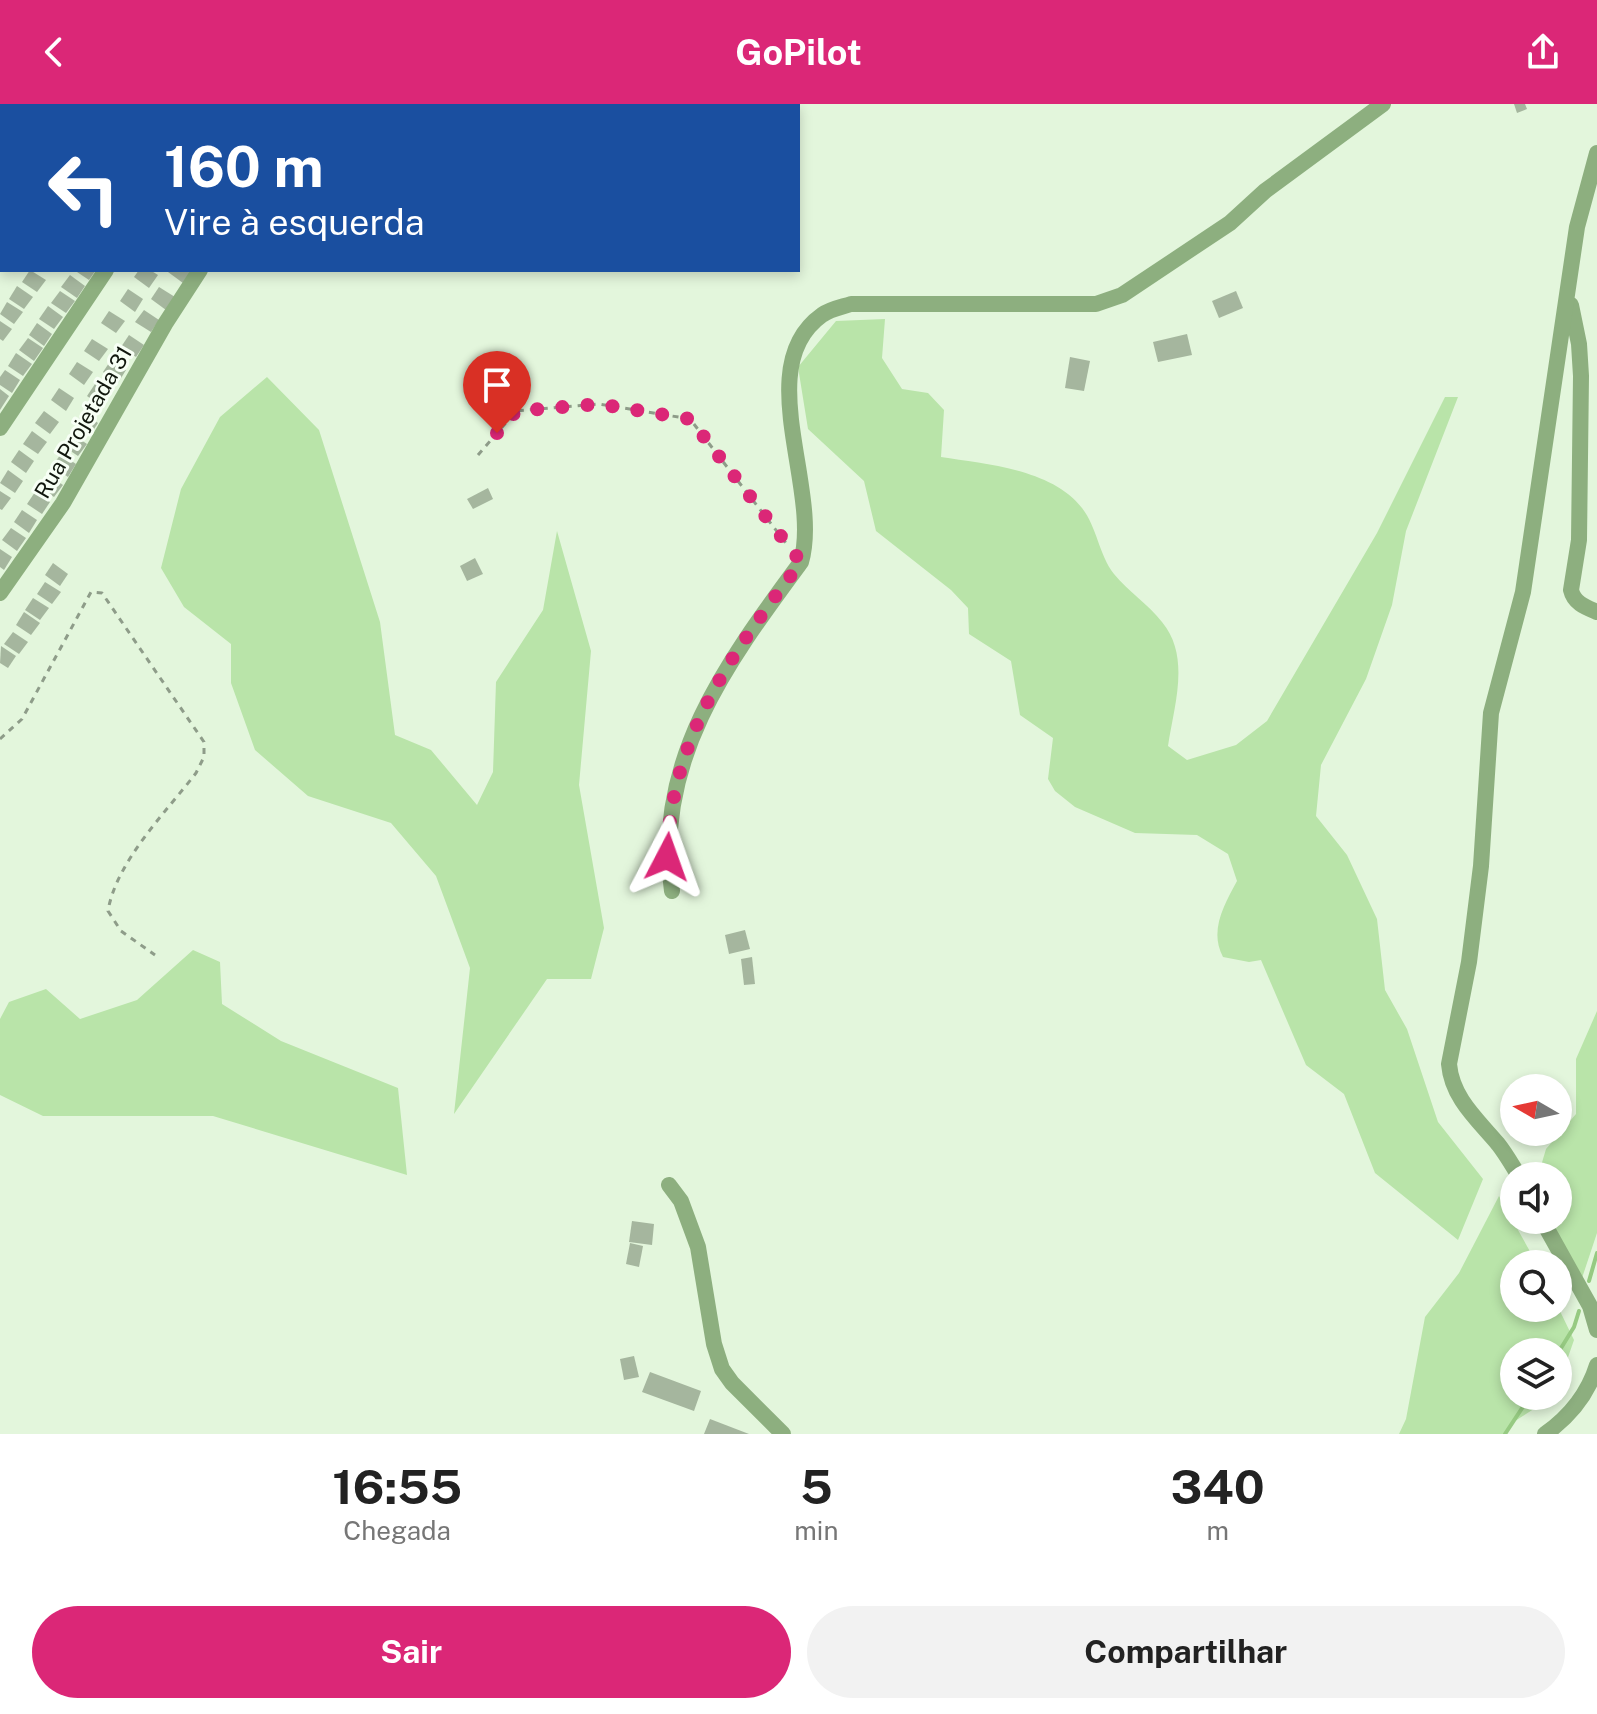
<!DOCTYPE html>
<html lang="pt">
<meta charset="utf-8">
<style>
body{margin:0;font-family:"Public Sans",sans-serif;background:#f2f2f2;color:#222;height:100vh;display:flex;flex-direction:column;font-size:30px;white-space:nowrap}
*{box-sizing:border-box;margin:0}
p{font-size:26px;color:#767676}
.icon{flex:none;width:44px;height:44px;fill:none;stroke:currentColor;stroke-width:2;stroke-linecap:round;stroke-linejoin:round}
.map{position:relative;height:1330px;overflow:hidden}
.panel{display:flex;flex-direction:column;background:#fff;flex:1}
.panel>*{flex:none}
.guide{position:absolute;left:0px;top:0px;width:800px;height:168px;box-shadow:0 4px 12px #0003;background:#1a4fa0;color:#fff;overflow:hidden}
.needle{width:52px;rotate:279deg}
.controls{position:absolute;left:1500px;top:970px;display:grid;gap:16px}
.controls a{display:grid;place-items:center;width:72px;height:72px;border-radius:50%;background:#fff;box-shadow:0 4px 12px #0003;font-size:40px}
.pin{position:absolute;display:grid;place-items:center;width:68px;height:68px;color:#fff;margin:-82px -34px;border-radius:50% 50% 50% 0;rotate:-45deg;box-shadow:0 0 8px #0007}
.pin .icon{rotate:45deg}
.me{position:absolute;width:88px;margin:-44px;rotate:4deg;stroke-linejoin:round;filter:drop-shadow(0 0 6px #0008)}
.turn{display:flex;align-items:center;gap:28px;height:168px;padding:0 32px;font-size:36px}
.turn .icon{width:104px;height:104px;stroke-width:2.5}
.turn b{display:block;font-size:56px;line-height:68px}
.eta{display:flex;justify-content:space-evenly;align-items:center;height:136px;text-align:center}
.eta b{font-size:48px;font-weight:700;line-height:56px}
.cta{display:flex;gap:16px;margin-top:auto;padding:16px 32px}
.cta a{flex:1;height:92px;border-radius:48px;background:#db2777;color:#fff;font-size:32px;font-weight:700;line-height:92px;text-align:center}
.cta a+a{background:#f2f2f2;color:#222}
header{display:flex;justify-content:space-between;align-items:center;height:104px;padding:0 32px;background:#db2777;color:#fff;font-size:36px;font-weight:700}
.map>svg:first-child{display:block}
.green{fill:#b9e4a9}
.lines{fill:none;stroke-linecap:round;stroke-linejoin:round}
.stream{stroke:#96ca82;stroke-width:4}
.building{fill:#a5b69e}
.path{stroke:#8e9c89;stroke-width:3;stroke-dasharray:6 6;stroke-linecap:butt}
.minor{stroke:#8daf7f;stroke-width:16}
.route{stroke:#db2777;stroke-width:14;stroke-dasharray:0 25.2}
.labels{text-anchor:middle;stroke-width:6;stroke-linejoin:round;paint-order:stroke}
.street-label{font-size:22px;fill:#11170e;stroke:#f7fff5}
</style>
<header><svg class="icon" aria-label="back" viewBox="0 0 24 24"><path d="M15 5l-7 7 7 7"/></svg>GoPilot<svg class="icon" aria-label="share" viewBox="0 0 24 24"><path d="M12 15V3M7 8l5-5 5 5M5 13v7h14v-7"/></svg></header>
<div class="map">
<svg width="1597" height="1330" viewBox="0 0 1597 1330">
<rect width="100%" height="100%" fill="#e3f6dc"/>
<!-- green -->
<g class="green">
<path d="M 885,215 L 882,254 L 902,285 L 928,289 L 944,306 L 941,353 C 986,360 1052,365 1082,404 C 1097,423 1099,451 1114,470 C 1128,487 1148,500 1162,518 C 1191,553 1174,601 1168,642 L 1187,656 L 1236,641 L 1267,617 L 1377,429 L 1445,293 L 1458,293 L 1406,427 L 1392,501 L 1366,575 L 1321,661 L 1316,712 L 1347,751 L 1377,815 L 1385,886 L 1407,925 L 1438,1018 L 1483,1075 L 1458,1136 L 1375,1069 L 1344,990 L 1306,961 L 1261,856 L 1249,858 L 1223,853 C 1209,827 1224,801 1237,777 L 1228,750 L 1197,731 L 1135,729 L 1075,703 L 1055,687 L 1048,675 L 1053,634 L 1020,611 L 1011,557 L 969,530 L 968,504 L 951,486 L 876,427 L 864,377 L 808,325 L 798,263 L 836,217 Z"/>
<path d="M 267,273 L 319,326 L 380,518 L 395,631 L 431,646 L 477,701 L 493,668 L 496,578 L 543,506 L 557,427 L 591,547 L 579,681 L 604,824 L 591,875 L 547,875 L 454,1010 L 470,864 L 436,772 L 391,719 L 308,692 L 255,646 L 231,579 L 231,540 L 184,503 L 161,464 L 181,385 L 220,313 Z"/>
<path d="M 193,846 L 220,858 L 222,900 L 281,937 L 398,984 L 407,1071 L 213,1012 L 43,1012 L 0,991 L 0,915 L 9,898 L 46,885 L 80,915 L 137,896 Z"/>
<path d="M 1597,907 L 1597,1129 L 1580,1180 L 1549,1116 L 1558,1116 L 1558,1072 L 1538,1072 L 1546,1045 L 1576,1010 L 1576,955 Z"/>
<path d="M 1499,1092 L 1537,1160 L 1514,1160 L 1514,1204 L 1558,1203 L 1574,1236 L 1558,1282 L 1558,1248 L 1514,1248 L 1514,1292 L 1554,1292 L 1515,1317 L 1506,1330 L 1399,1330 L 1406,1315 L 1425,1213 L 1459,1169 Z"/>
</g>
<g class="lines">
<!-- stream -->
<g class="stream">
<path d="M 1589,1177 L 1597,1149"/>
<path d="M 1558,1249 L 1574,1223 L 1579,1207"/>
<path d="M 1505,1330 L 1530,1292"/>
</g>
</g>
<!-- building -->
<g class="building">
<path d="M 1514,0 L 1525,0 L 1527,5 L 1517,9 Z"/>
<path d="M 30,166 L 46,176 L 37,188 L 22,178 Z"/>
<path d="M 74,166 L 96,166 L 89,176 Z"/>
<path d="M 139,166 L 150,166 L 158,171 L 149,184 L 134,173 Z"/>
<path d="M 170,166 L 192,166 L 183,179 L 168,168 Z"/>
<path d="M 70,171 L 85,182 L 77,194 L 61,183 Z"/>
<path d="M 17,182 L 33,193 L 24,205 L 9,195 Z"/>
<path d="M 159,183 L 175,193 L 166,206 L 151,195 Z"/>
<path d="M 128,185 L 143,195 L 135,208 L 120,197 Z"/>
<path d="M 60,187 L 75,197 L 66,209 L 51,199 Z"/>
<path d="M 1236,187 L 1243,204 L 1219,214 L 1212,197 Z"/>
<path d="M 7,198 L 23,208 L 14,220 L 0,210 Z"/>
<path d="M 48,202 L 63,213 L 54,225 L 39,215 Z"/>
<path d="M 144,206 L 159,216 L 151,228 L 135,218 Z"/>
<path d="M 109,207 L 125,217 L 116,229 L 101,219 Z"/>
<path d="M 0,217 L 12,225 L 3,237 L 0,235 Z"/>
<path d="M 37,219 L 52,230 L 44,242 L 29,231 Z"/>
<path d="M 1187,230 L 1192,251 L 1158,258 L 1153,238 Z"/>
<path d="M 129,231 L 144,241 L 136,253 L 121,243 Z"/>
<path d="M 28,234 L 43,244 L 34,257 L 19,246 Z"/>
<path d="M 92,235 L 108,245 L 99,257 L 84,247 Z"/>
<path d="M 16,249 L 32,260 L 23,272 L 8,262 Z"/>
<path d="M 1070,253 L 1090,257 L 1084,287 L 1065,284 Z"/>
<path d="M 111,256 L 126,266 L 118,279 L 103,268 Z"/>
<path d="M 77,258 L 93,268 L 84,281 L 69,270 Z"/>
<path d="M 5,266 L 20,276 L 12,289 L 0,281 L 0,273 Z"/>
<path d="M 95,280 L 110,290 L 102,303 L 87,292 Z"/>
<path d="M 59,284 L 74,294 L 66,307 L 51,296 Z"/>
<path d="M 0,285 L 9,292 L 0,306 Z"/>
<path d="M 44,307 L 59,318 L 50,330 L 35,319 Z"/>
<path d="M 83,308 L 98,319 L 90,331 L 75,320 Z"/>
<path d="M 32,327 L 47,338 L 38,350 L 23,340 Z"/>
<path d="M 71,329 L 87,340 L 78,352 L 63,342 Z"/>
<path d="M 19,346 L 34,357 L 26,369 L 11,358 Z"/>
<path d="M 61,350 L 76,360 L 68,373 L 52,362 Z"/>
<path d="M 8,366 L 23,377 L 15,389 L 0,379 Z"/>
<path d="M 48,370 L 63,381 L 54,393 L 39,383 Z"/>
<path d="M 488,384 L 493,395 L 473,405 L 467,395 Z"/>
<path d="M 0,387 L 11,394 L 2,406 L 0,405 Z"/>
<path d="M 35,388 L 50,398 L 42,410 L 27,400 Z"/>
<path d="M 22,406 L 37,416 L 29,429 L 14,418 Z"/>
<path d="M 11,424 L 26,434 L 17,447 L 2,436 Z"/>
<path d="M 0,445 L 12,453 L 4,466 L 0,463 Z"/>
<path d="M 475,454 L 483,470 L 467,477 L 460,462 Z"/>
<path d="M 53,459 L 68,470 L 60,482 L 45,471 Z"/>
<path d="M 45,478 L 61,488 L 52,500 L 37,490 Z"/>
<path d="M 33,494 L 49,504 L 40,516 L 25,506 Z"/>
<path d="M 24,508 L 40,519 L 31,531 L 16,521 Z"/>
<path d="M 13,528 L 28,538 L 19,550 L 4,540 Z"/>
<path d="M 1,542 L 16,552 L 8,564 L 0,559 Z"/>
<path d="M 745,826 L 750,845 L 729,850 L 725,831 Z"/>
<path d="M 752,853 L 755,880 L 744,881 L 741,855 Z"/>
<path d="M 632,1117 L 654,1120 L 652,1141 L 629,1138 Z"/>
<path d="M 630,1139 L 643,1142 L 639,1163 L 626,1160 Z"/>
<path d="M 634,1252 L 639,1273 L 624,1276 L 620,1255 Z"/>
<path d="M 650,1268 L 701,1287 L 694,1307 L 642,1288 Z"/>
<path d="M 710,1315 L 749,1330 L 704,1330 Z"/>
</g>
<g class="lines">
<!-- path -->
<g class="path">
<path d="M 378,0 L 379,2"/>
<path d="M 654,2 L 660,0"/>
<path d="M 478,351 L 516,307 L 599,300 L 690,315 L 789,443"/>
<path d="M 0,635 L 22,615 L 91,488 L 102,489 L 204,638 L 204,653 L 196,669 C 166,708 116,758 108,807 L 121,827 L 155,851"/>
</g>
<!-- minor -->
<g class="minor">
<path d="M 164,0 L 167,2"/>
<path d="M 341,0 L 344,2"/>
<path d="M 79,2 L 81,0"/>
<path d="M 102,2 L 103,0"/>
<path d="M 0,11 L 2,12"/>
<path d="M 0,121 L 2,118"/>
<path d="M 0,155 L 2,152"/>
<path d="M 1571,201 L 1579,240 L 1581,272 L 1579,436 L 1571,486 C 1574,499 1585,503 1597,508"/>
<path d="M 0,324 L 106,166"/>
<path d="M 0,489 L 63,399 L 165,220 L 200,166"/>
<path d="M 672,787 C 653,657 728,557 801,458 C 822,386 750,262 822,211 C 830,205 842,203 851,200 L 1096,200 L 1122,191 L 1230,119 L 1265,87 L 1383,0"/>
<path d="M 1519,1072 C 1512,1061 1506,1050 1498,1040 C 1477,1015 1452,994 1449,960 L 1469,858 L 1481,762 L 1491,609 L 1523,488 L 1577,123 L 1597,49"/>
<path d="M 669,1081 L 681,1097 L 698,1143 L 714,1240 L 722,1265 L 732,1279 L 783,1330"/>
<path d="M 1542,1116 L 1590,1202 L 1597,1226"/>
<path d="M 1545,1330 C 1569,1313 1588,1290 1597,1261"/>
</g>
</g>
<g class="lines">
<!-- route -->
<path class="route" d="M 497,329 L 516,307 L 599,300 L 690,315 L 801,458 C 731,551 671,632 667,753"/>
</g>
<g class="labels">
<!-- street labels -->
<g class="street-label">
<text transform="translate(83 318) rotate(-60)" y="8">Rua Projetada 31</text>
</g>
</g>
</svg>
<div class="controls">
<a><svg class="needle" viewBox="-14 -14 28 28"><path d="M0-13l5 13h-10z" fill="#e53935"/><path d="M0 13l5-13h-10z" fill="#767676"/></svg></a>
<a><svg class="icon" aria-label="sound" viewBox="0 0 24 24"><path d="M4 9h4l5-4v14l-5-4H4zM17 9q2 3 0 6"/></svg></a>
<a><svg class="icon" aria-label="search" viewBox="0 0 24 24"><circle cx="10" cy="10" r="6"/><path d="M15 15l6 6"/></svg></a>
<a><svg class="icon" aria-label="layers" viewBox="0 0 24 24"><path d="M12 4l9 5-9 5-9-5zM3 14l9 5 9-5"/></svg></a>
</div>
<div class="pin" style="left:497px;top:329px;background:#d93025"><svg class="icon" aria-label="arrive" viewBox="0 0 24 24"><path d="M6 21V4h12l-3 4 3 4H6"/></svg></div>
<svg class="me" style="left:667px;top:753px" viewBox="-20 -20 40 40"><path d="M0-17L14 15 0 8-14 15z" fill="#db2777" stroke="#fff" stroke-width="4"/></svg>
<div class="guide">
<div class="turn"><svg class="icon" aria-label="left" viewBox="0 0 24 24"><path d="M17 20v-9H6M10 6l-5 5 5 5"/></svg><div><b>160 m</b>Vire à esquerda</div></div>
</div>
</div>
<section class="panel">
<div class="eta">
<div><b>16:55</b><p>Chegada</p></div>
<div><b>5</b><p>min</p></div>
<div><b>340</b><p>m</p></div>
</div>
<div class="cta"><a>Sair</a><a>Compartilhar</a></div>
</section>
